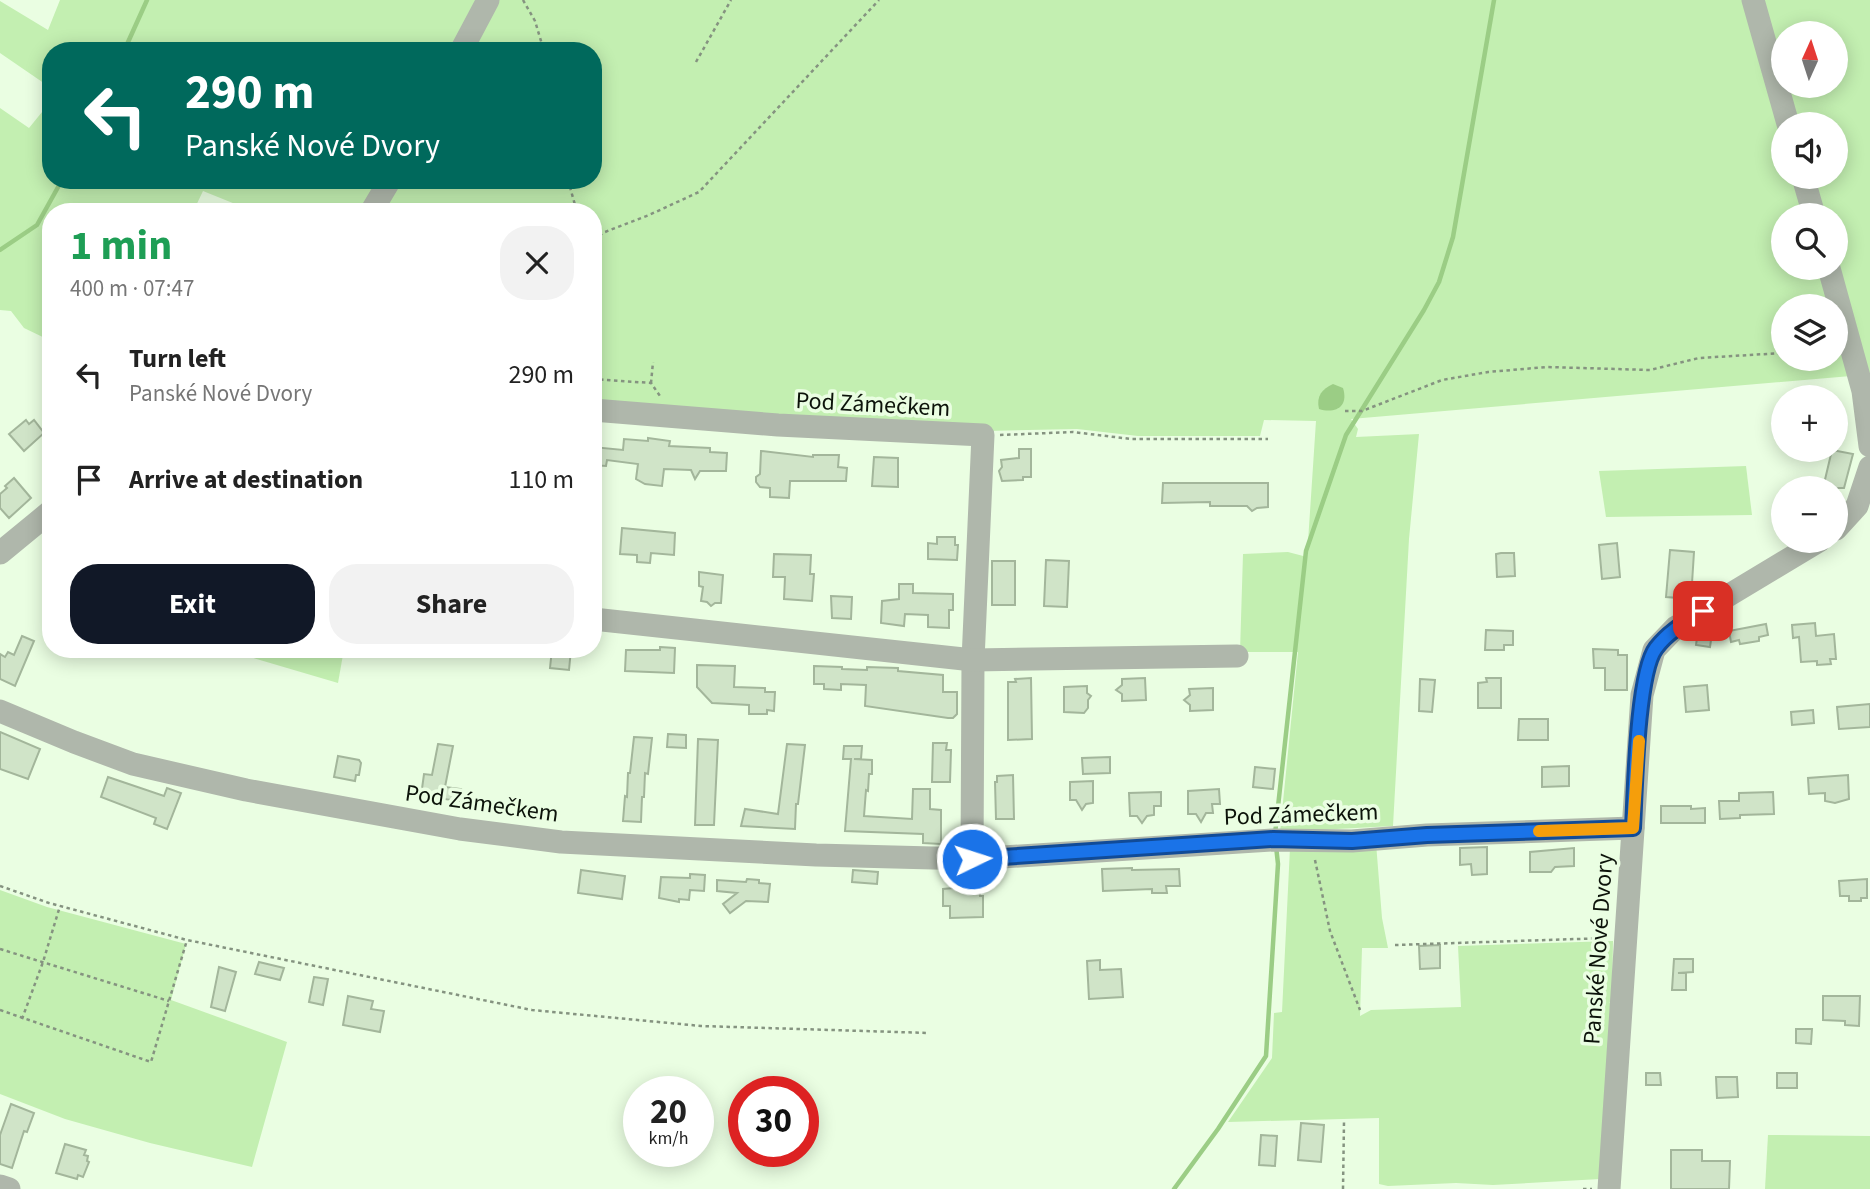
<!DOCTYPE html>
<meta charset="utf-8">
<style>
body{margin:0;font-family:"Source Sans 3",sans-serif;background:#f2f2f2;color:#222;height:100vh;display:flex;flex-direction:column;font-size:26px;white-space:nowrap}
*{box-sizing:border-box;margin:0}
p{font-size:23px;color:#767676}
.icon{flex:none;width:38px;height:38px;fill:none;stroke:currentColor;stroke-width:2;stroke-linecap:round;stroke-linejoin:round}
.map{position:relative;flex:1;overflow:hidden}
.details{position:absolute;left:42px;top:203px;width:560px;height:455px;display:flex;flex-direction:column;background:#fff;border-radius:28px;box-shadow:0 4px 18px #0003}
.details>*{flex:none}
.guide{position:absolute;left:42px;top:42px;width:560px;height:147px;border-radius:28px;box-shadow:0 4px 18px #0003;background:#00695c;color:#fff;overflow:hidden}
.needle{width:46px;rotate:3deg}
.tools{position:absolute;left:1771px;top:21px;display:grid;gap:14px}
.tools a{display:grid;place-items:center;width:77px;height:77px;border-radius:50%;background:#fff;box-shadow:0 4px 18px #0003;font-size:35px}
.speed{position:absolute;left:623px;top:1076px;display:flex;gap:14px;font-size:35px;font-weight:700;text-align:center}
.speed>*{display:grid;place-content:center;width:91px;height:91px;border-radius:50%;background:#fff;box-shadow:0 4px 18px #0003;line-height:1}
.speed small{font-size:18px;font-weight:400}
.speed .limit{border:10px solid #d22;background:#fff;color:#111}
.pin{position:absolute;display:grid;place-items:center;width:60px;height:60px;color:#fff;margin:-30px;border-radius:14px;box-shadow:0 4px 10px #0006}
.me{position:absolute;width:77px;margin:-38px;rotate:86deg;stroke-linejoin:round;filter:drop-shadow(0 0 5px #0008)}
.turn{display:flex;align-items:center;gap:24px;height:147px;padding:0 28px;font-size:32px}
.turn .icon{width:91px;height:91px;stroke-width:2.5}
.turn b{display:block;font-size:49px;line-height:60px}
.round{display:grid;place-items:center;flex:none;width:74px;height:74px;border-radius:28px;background:#f2f2f2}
.summary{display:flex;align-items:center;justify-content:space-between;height:119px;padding:0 28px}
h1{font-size:42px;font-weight:700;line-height:52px;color:#1e9e55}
.button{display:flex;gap:14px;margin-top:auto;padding:14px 28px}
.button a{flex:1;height:80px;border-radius:28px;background:#111827;color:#fff;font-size:28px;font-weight:700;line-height:80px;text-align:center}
.button a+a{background:#f2f2f2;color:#222}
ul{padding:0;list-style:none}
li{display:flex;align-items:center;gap:21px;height:105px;padding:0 28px}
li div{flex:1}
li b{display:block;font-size:26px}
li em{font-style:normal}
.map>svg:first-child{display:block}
.green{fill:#c3efb1}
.water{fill:#9bcd85}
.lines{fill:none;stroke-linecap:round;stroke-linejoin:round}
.stream{stroke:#9bcd85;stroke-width:4.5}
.building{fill:#d0e4c8;stroke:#a3b69b;stroke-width:2}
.path{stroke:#859380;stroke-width:2.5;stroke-dasharray:3.5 3.5;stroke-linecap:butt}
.minor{stroke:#afb7ab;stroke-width:23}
.route-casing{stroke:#114b97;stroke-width:18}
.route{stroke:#1a73e8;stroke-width:12}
.slow{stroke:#f59e0b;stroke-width:12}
.labels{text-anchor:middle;stroke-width:7;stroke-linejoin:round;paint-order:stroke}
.street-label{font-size:24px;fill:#0c130a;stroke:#eafee2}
</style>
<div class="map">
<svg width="1870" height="1189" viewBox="0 0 1870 1189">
<rect width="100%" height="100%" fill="#eafee2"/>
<!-- green -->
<g class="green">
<path d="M 60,0 L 1746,0 L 1783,133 L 1783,177 L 1795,177 L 1806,215 L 1783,215 L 1783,268 L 1821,268 L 1831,306 L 1783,306 L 1783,359 L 1836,359 L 1836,322 L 1851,376 L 1351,419 L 1358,429 L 1356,437 L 1419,434 L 1409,539 L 1393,826 L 1280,832 L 1298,652 L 1240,652 L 1243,554 L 1288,552 L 1307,557 L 1316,421 L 1264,420 L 1260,436 L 1138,436 L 1077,429 L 987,431 L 593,402 L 593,212 L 255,212 L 203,191 L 193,212 L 51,212 L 51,341 L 24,328 L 11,311 L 0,310 L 0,108 L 29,128 L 51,101 L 51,180 L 593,180 L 593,51 L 51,51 L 51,88 L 0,53 L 0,1 L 48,30 Z"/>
<path d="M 1759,0 L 1870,0 L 1870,375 L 1836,264 L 1836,215 L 1822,215 L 1810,177 L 1836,177 L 1836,124 L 1795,124 L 1784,86 L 1836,86 L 1836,33 L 1783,33 L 1783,84 Z"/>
<path d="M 1746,466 L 1752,515 L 1606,517 L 1599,471 Z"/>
<path d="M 223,649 L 344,649 L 338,683 Z"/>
<path d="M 1376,843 L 1382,918 L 1388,948 L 1362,948 L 1360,1016 L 1371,1010 L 1461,1007 L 1458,946 L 1613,941 L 1612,1002 L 1609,1002 L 1612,1004 L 1600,1179 L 1493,1185 L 1456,1183 L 1388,1186 L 1379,1184 L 1379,1118 L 1228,1122 L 1272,1058 L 1274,1013 L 1282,1012 L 1290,848 Z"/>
<path d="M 0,890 L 47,907 L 186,944 L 171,1000 L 287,1042 L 252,1167 L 150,1143 L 65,1119 L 0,1094 Z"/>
<path d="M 1768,1135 L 1870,1136 L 1870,1189 L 1765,1189 Z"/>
</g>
<!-- water -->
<path class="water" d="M 1333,384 L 1343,388 C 1349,407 1335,414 1319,409 C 1316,396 1322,389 1333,384 Z"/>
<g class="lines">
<!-- stream -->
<g class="stream">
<path d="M 124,51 L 147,0"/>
<path d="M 0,250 L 37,225 L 62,180"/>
<path d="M 1275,834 L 1306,551 L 1346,435 L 1424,310 L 1439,282 L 1453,237 L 1494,0"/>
<path d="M 1174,1189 L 1218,1129 L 1266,1056 L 1278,864 L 1276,846"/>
</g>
</g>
<!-- building -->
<g class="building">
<path d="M 26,420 L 29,424 L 34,420 L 44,433 L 24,451 L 9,434 Z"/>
<path d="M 648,438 L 670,441 L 669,446 L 710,448 L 710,452 L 727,453 L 726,471 L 700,471 L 695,479 L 691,470 L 664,469 L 662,486 L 645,484 L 636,479 L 638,464 L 607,460 L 606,466 L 593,465 L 593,447 L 623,450 L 624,439 L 648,441 Z"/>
<path d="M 1019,449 L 1031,449 L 1031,477 L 1023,477 L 1023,480 L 1002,481 L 999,471 L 1002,467 L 1001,460 L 1019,458 Z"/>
<path d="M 1832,450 L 1853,454 L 1844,488 L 1823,488 Z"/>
<path d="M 761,451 L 813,457 L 813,455 L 839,455 L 838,467 L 847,468 L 846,481 L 790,481 L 789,498 L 770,497 L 770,488 L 760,487 L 756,482 L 756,477 L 760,474 Z"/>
<path d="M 874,457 L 898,458 L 898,487 L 872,486 Z"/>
<path d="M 14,478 L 31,498 L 9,518 L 0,508 L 0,494 L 7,488 L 5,486 Z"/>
<path d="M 1163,483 L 1268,483 L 1268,507 L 1257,508 L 1252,511 L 1247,506 L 1210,506 L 1210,502 L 1162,503 Z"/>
<path d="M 622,528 L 675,533 L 674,555 L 651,553 L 650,563 L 637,562 L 637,555 L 620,554 Z"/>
<path d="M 937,537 L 955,537 L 955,545 L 958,545 L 957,560 L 928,559 L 928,543 L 937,544 Z"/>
<path d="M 1617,543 L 1620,577 L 1602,579 L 1599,545 Z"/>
<path d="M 1670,550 L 1694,552 L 1691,599 L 1666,597 Z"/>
<path d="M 1501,553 L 1514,553 L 1515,576 L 1497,577 L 1496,554 Z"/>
<path d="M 774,554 L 811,555 L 810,574 L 814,574 L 812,601 L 784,599 L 785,577 L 773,577 Z"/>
<path d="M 1046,560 L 1069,561 L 1067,607 L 1044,606 Z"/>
<rect x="992" y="561" width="23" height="44"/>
<path d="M 699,572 L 723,575 L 721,603 L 715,603 L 711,606 L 707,602 L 701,601 L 703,587 L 699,586 Z"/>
<path d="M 899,584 L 913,584 L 913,593 L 953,594 L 953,610 L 949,610 L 949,628 L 928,627 L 928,615 L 905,614 L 904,626 L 881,623 L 882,601 L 899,599 Z"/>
<path d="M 831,596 L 852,597 L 851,619 L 832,618 Z"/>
<path d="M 1815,623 L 1816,636 L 1834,634 L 1836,659 L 1830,659 L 1831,664 L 1817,665 L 1817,661 L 1801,662 L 1799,637 L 1793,638 L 1792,625 Z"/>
<path d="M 1766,624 L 1768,635 L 1759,637 L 1759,641 L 1740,644 L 1739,640 L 1731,642 L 1729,631 Z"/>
<path d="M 1486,630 L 1513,631 L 1513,645 L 1504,645 L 1504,650 L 1485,650 Z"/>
<path d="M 1698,631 L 1712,633 L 1710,647 L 1696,645 Z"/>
<path d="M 22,636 L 34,641 L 15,686 L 0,679 L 0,654 L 5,657 L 8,652 L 14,655 Z"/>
<path d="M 660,647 L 675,648 L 674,673 L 625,671 L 626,650 L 660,650 Z"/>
<path d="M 552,649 L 571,649 L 569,670 L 550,668 Z"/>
<path d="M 1593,649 L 1618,650 L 1618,655 L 1627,655 L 1627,690 L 1605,690 L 1605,668 L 1594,668 Z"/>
<path d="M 697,665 L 735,666 L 734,687 L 765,688 L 765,692 L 775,692 L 774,711 L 767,710 L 767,714 L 749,714 L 749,705 L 712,703 L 697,687 Z"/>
<path d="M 814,666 L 842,667 L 842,669 L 867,670 L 867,667 L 898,668 L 898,671 L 943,675 L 943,692 L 957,692 L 957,714 L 953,718 L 948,718 L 865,706 L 866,685 L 841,684 L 841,690 L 824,689 L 824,684 L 814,684 Z"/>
<path d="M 1031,678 L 1032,739 L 1008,740 L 1008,682 L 1016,682 L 1015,679 Z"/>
<path d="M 1145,678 L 1146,700 L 1122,701 L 1122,694 L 1116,690 L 1122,685 L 1122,679 Z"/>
<path d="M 1486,678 L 1501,678 L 1501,708 L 1478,708 L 1478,683 L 1487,682 Z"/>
<path d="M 1420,679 L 1435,680 L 1432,712 L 1419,711 Z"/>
<path d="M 1707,685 L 1709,710 L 1686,712 L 1684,687 Z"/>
<path d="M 1087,686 L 1087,693 L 1091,696 L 1088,700 L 1088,708 L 1084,713 L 1064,712 L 1064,687 Z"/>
<path d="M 1213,688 L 1213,710 L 1190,711 L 1190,705 L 1184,700 L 1190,695 L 1189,689 Z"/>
<path d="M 1870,704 L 1870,727 L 1839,729 L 1837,707 Z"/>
<path d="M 1813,710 L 1814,723 L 1792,725 L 1791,712 Z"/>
<path d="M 1519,719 L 1548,719 L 1548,740 L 1518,740 Z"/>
<path d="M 0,732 L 40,749 L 28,779 L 0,769 Z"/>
<path d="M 668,734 L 686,735 L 686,748 L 667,747 Z"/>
<path d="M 634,737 L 652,738 L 648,774 L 645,773 L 644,797 L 642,797 L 641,822 L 623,821 L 625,796 L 627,797 L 628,773 L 630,773 Z"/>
<path d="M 698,739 L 718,740 L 714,825 L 695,825 Z"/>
<path d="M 933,743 L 947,743 L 946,750 L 951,750 L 950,782 L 932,782 Z"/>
<path d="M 438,744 L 453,746 L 445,787 L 461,789 L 459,801 L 421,796 L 424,774 L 432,775 Z"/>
<path d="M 787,744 L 805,745 L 798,804 L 796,804 L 795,829 L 741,826 L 745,809 L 778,814 Z"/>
<path d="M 844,746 L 862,746 L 861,759 L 854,759 L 872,760 L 872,774 L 869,774 L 868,791 L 866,790 L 864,816 L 912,819 L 913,789 L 930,789 L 930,809 L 941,810 L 941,844 L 923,843 L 923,834 L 845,831 L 851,759 L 843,759 Z"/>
<path d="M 338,756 L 359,760 L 361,763 L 359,775 L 356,775 L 355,781 L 334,777 Z"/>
<path d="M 1110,757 L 1110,773 L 1083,774 L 1082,758 Z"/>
<path d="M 1569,766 L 1569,786 L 1542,787 L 1542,767 Z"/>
<path d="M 1255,767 L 1275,769 L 1273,789 L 1253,787 Z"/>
<path d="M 1013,775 L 1014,819 L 996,819 L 995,782 L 997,782 L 997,776 Z"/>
<path d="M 1848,775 L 1849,799 L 1835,803 L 1825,801 L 1825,793 L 1809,794 L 1808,778 Z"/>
<path d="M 108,777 L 164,796 L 167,788 L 181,793 L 167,829 L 154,824 L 156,818 L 101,797 Z"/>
<path d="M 1093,781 L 1093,803 L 1086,804 L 1082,810 L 1076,800 L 1070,800 L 1070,782 Z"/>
<path d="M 1219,789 L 1220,804 L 1212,804 L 1213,813 L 1206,813 L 1201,822 L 1196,814 L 1188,814 L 1188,791 Z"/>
<path d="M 1161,792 L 1161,806 L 1154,806 L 1154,815 L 1147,816 L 1142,823 L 1137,816 L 1130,816 L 1129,793 Z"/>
<path d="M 1773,792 L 1774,814 L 1740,815 L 1740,818 L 1720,819 L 1719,801 L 1739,801 L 1739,793 Z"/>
<path d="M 1661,806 L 1691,806 L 1691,809 L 1705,808 L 1705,823 L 1661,823 Z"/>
<path d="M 1487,847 L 1487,874 L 1472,875 L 1471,864 L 1460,865 L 1460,848 Z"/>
<path d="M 1574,848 L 1574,866 L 1555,867 L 1551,872 L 1530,872 L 1530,852 Z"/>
<path d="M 1132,868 L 1132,870 L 1179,869 L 1180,886 L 1166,886 L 1167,893 L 1152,893 L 1152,889 L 1103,891 L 1102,869 Z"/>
<path d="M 581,870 L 625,876 L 622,899 L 578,893 Z"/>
<path d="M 853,870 L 878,872 L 877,884 L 852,882 Z"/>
<path d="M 690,874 L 705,875 L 704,891 L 690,890 L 689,900 L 679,899 L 679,902 L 659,898 L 661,877 L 690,878 Z"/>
<path d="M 747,879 L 759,880 L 759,883 L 770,884 L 768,902 L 746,901 L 730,913 L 723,904 L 737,893 L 717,891 L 717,880 L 746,882 Z"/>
<path d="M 1867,879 L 1867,898 L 1861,898 L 1861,901 L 1849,901 L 1849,896 L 1840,896 L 1839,881 Z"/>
<path d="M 965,887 L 979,888 L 980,896 L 983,896 L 983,917 L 950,918 L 950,906 L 943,906 L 943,889 Z"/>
<path d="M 1440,945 L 1440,968 L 1420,969 L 1419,946 Z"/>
<path d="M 1674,959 L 1693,959 L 1693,972 L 1678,973 L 1686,973 L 1686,990 L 1672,990 Z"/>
<path d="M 1100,960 L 1100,970 L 1121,969 L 1123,997 L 1089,999 L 1087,961 Z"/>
<path d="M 259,962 L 284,968 L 280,980 L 255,974 Z"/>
<path d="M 219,967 L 236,972 L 225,1011 L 211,1007 Z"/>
<path d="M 314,977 L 328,979 L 323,1005 L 309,1002 Z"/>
<path d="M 348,996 L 373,1001 L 371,1009 L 384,1011 L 380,1032 L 343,1025 Z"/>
<path d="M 1823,996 L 1860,996 L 1859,1026 L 1845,1025 L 1845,1021 L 1823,1020 Z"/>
<path d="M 1796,1029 L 1812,1029 L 1811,1044 L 1796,1043 Z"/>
<path d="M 1646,1073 L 1660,1073 L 1661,1085 L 1646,1085 Z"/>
<rect x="1777" y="1073" width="20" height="15"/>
<path d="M 1716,1077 L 1737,1077 L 1738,1097 L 1717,1098 Z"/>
<path d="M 11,1104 L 34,1113 L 27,1132 L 24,1131 L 12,1168 L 0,1164 L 0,1135 Z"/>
<path d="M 1301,1123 L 1324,1125 L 1321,1162 L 1298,1160 Z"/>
<path d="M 1261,1135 L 1277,1136 L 1275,1166 L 1259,1165 Z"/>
<path d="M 65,1144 L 86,1150 L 84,1155 L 88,1156 L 87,1161 L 89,1162 L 83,1177 L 78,1175 L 77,1179 L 56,1173 Z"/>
<path d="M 1671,1150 L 1702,1150 L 1702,1161 L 1730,1161 L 1729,1189 L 1671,1189 Z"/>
</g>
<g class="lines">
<!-- path -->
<g class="path">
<path d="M 523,0 L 535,21 L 544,51"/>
<path d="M 696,62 L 731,0"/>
<path d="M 568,180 L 577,212"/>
<path d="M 593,239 L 605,232 L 649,215 L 699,192 L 879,0"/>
<path d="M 593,379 L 651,383 L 660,396"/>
<path d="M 651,383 L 653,362"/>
<path d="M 1345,411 L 1362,411 L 1442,380 L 1488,372 L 1547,367 L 1650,370 L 1699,358 L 1783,353"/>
<path d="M 1000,435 L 1073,432 L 1131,439 L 1268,439"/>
<path d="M 1315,860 L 1330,931 L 1360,1010"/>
<path d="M 0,886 L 49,903 L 187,940 L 532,1010 L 701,1026 L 929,1033"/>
<path d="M 1395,945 L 1607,938"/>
<path d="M 0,949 L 169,1001"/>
<path d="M 0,1010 L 151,1062 L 187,940"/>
<path d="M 22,1019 L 43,962 L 60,906"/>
<path d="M 1343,1189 L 1344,1122"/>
<path d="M 1583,1189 L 1592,1189"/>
</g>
<!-- minor -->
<g class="minor">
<path d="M 1753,0 L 1788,124"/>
<path d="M 461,51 L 488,0"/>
<path d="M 1803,177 L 1814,215"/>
<path d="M 371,212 L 390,180"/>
<path d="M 1829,268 L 1863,391 L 1870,446"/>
<path d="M 593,410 L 778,425 L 983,435 L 973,660 L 972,859"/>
<path d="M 1836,529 L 1857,506 L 1870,467"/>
<path d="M 0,553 L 51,511"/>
<path d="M 593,619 L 973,660 L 1237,656"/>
<path d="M 0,711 L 74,742 L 133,764 L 246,790 L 460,829 L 561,842 L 816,855 L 972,859 L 1273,840 L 1352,841 L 1427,835 L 1633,828"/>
<path d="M 0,1186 L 9,1189"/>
<path d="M 1609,1189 L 1642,695 L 1654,650 L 1676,627 L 1819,541"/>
</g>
</g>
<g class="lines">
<defs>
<path id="route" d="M 972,859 L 1273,839 L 1352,841 L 1427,835 L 1633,828 C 1635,791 1637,673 1656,648 C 1669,631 1686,622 1703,611"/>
</defs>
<!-- route casing -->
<use href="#route" class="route-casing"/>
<!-- route -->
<use href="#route" class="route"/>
<!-- slow -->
<path class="slow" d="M 1539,831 L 1633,828 L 1639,741"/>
</g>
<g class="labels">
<!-- street labels -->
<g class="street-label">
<text transform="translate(873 404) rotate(3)" y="8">Pod Zámečkem</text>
<text transform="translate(482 803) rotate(8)" y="8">Pod Zámečkem</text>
<text transform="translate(1301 814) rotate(-2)" y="8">Pod Zámečkem</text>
<text transform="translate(1598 949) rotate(-86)" y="8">Panské Nové Dvory</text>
</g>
</g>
</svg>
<div class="tools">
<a><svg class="needle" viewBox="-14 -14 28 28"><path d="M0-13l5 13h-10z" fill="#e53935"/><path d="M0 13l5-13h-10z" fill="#767676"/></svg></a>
<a><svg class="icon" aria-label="sound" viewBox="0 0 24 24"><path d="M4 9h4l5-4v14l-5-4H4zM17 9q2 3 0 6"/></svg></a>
<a><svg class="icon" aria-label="search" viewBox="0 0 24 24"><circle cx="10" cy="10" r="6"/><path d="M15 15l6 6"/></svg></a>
<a><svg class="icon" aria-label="layers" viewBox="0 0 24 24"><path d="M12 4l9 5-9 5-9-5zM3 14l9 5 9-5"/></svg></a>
<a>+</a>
<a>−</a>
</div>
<div class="speed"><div>20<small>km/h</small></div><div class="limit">30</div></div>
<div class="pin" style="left:1703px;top:611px;background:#d93025"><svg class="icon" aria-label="arrive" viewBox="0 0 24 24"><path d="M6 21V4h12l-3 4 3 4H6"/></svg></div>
<svg class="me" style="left:972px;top:859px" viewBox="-20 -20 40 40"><circle r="17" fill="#1a73e8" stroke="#fff" stroke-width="3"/><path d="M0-11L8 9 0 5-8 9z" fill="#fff"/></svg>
<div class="guide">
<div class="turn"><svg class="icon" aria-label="left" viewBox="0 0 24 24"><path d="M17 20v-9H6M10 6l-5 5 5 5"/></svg><div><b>290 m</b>Panské Nové Dvory</div></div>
</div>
<section class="details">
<div class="summary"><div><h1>1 min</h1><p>400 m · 07:47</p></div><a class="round"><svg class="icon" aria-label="close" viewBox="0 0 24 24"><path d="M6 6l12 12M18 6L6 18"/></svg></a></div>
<ul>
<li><svg class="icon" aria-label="left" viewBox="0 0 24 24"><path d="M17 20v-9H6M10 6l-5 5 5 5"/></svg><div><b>Turn left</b><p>Panské Nové Dvory</p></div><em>290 m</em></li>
<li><svg class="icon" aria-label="arrive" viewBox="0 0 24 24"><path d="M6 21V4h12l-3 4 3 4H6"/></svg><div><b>Arrive at destination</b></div><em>110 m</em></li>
</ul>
<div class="button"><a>Exit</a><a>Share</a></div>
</section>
</div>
